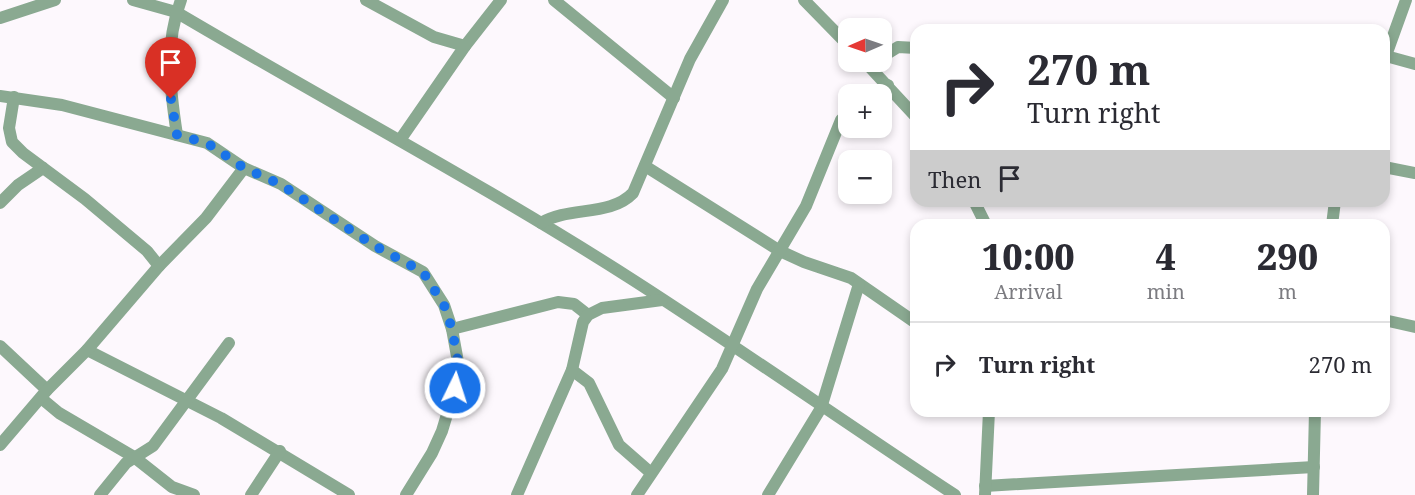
<!DOCTYPE html>
<meta charset="utf-8">
<style>
body{margin:0;font-family:"Noto Serif",serif;background:#f2f2f3;color:#2b2b33;height:100vh;display:flex;flex-direction:column;font-size:22px;white-space:nowrap}
*{box-sizing:border-box;margin:0}
p{font-size:20px;color:#7c7c81}
.icon{flex:none;width:33px;height:33px;fill:none;stroke:currentColor;stroke-width:2;stroke-linecap:round;stroke-linejoin:round}
.map{position:relative;flex:1;overflow:hidden}
.drawer{position:absolute;left:910px;top:219px;width:480px;height:198px;display:flex;flex-direction:column;background:#fff;border-radius:18px;box-shadow:0 3px 9px #0003}
.drawer>*{flex:none}
.top-card{position:absolute;left:910px;top:24px;width:480px;height:183px;border-radius:18px;box-shadow:0 3px 9px #0003;background:#fff;color:#2b2b33;overflow:hidden}
.needle{width:39px;rotate:268deg}
.fabs{position:absolute;left:838px;top:18px;display:grid;gap:12px}
.fabs a{display:grid;place-items:center;width:54px;height:54px;border-radius:12px;background:#fff;box-shadow:0 3px 9px #0003;font-size:30px}
.pin{position:absolute;display:grid;place-items:center;width:51px;height:51px;color:#fff;margin:-62px -26px;border-radius:50% 50% 50% 0;rotate:-45deg;box-shadow:0 0 6px #0007}
.pin .icon{rotate:45deg}
.me{position:absolute;width:66px;margin:-33px;rotate:4deg;stroke-linejoin:round;filter:drop-shadow(0 0 4px #0008)}
.turn{display:flex;align-items:center;gap:21px;height:126px;padding:0 18px;font-size:27px}
.turn .icon{width:78px;height:78px;stroke-width:2.5}
.turn b{display:block;font-size:42px;line-height:51px}
.then{display:flex;align-items:center;height:57px;padding:0 18px;background:#0003;gap:12px;font-size:22px}
.eta{display:flex;justify-content:space-evenly;align-items:center;height:102px;text-align:center}
.eta b{font-size:36px;font-weight:800;line-height:42px}
ul{padding:0;list-style:none}
li{display:flex;align-items:center;gap:18px;height:84px;padding:0 18px;border-top:2px solid #e1e1e2}
li div{flex:1}
li b{display:block;font-size:22px}
li em{font-style:normal}
.map>svg:first-child{display:block}
.lines{fill:none;stroke-linecap:round;stroke-linejoin:round}
.minor{stroke:#8aa991;stroke-width:12}
.route{stroke:#1a73e8;stroke-width:10;stroke-dasharray:0 18}
</style>
<div class="map">
<svg width="1415" height="495" viewBox="0 0 1415 495">
<rect width="100%" height="100%" fill="#fdf8fd"/>
<g class="lines">
<!-- minor -->
<g class="minor">
<path d="M 133,0 L 176,12 C 328,102 485,185 633,280 C 742,350 847,424 955,495"/>
<path d="M 366,0 L 434,37 L 465,46"/>
<path d="M 554,0 L 674,98"/>
<path d="M 804,0 L 849,46"/>
<path d="M 0,18 L 55,0"/>
<path d="M 1386,56 L 1415,64"/>
<path d="M 882,57 L 898,47 L 916,48"/>
<path d="M 1384,61 L 1406,0"/>
<path d="M 865,62 L 916,117"/>
<path d="M 874,94 L 888,85"/>
<path d="M 0,96 L 62,105 L 207,143 L 244,168 L 281,184 L 375,246 L 423,272 L 444,305 L 452,329 L 458,362 L 455,388 L 442,431 L 432,453 L 406,495"/>
<path d="M 14,97 L 9,128 L 12,142 L 23,153 L 85,199 L 147,251 L 159,266"/>
<path d="M 177,135 C 170,89 164,45 181,0"/>
<path d="M 400,140 L 465,46 L 501,0"/>
<path d="M 645,166 L 780,251 L 804,262 L 851,278 L 916,323"/>
<path d="M 1384,167 L 1415,173"/>
<path d="M 974,201 L 986,225"/>
<path d="M 0,203 L 18,185 L 43,168"/>
<path d="M 541,223 C 569,206 610,217 633,193 L 690,59 L 723,0"/>
<path d="M 1332,225 L 1335,201"/>
<path d="M 1384,320 L 1415,327"/>
<path d="M 452,329 L 558,302 L 574,304 L 588,315"/>
<path d="M 0,346 L 47,390"/>
<path d="M 87,350 L 221,418 L 349,495"/>
<path d="M 572,370 L 589,383 L 619,445 L 651,473"/>
<path d="M 41,398 L 59,413 L 134,457 L 172,487 L 194,495"/>
<path d="M 0,445 L 47,390 L 87,350 L 159,266 L 206,218 L 244,168"/>
<path d="M 985,486 L 1314,467"/>
<path d="M 100,495 L 126,463 L 153,446 L 229,343"/>
<path d="M 251,495 L 280,451"/>
<path d="M 517,495 L 572,370 L 583,322 L 588,315 L 602,308 L 662,300"/>
<path d="M 637,495 L 722,369 L 757,289 L 806,206 L 841,120 L 849,112"/>
<path d="M 768,495 L 821,408 L 859,284"/>
<path d="M 985,495 L 989,411"/>
<path d="M 1313,495 L 1315,411"/>
</g>
</g>
<g class="lines">
<!-- route -->
<path class="route" d="M 171,99 L 177,135 L 207,143 L 244,168 L 280,184 L 375,246 L 423,272 L 444,305 L 452,329 L 458,362 L 455,388"/>
</g>
</svg>
<div class="fabs">
<a><svg class="needle" viewBox="-14 -14 28 28"><path d="M0-13l5 13h-10z" fill="#e53935"/><path d="M0 13l5-13h-10z" fill="#7c7c81"/></svg></a>
<a>+</a>
<a>−</a>
</div>
<div class="pin" style="left:171px;top:99px;background:#d93025"><svg class="icon" aria-label="arrive" viewBox="0 0 24 24"><path d="M6 21V4h12l-3 4 3 4H6"/></svg></div>
<svg class="me" style="left:455px;top:388px" viewBox="-20 -20 40 40"><circle r="17" fill="#1a73e8" stroke="#fff" stroke-width="3"/><path d="M0-11L8 9 0 5-8 9z" fill="#fff"/></svg>
<div class="top-card">
<div class="turn"><svg class="icon" aria-label="right" viewBox="0 0 24 24"><path d="M7 20v-9h11M14 6l5 5-5 5"/></svg><div><b>270 m</b>Turn right</div></div>
<div class="then">Then<svg class="icon" aria-label="arrive" viewBox="0 0 24 24"><path d="M6 21V4h12l-3 4 3 4H6"/></svg></div>
</div>
<section class="drawer">
<div class="eta">
<div><b>10:00</b><p>Arrival</p></div>
<div><b>4</b><p>min</p></div>
<div><b>290</b><p>m</p></div>
</div>
<ul>
<li><svg class="icon" aria-label="right" viewBox="0 0 24 24"><path d="M7 20v-9h11M14 6l5 5-5 5"/></svg><div><b>Turn right</b></div><em>270 m</em></li>
</ul>
</section>
</div>
